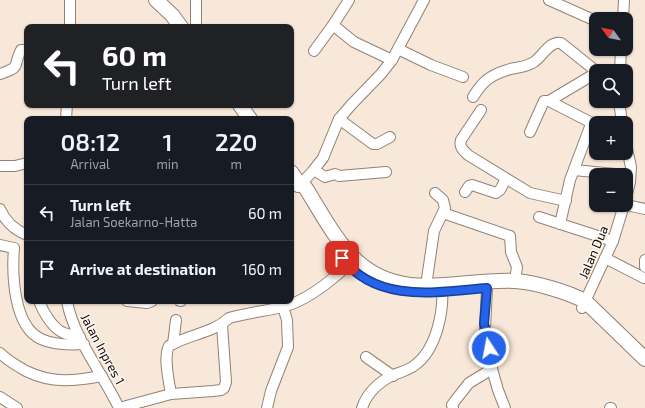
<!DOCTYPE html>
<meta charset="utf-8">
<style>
body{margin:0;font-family:"Exo 2",sans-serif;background:#242831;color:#f1f3f6;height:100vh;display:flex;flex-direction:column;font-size:15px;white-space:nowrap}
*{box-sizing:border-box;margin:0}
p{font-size:13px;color:#9ea1a6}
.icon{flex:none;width:22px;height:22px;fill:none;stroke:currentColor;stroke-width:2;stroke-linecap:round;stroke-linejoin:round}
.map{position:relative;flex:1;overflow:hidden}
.sheet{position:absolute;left:24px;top:116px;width:270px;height:188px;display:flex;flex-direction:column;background:#171b24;border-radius:8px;box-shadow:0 1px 3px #0004}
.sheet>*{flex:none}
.banner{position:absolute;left:24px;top:24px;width:270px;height:84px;border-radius:8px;box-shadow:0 1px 3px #0004;background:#202124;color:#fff;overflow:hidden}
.needle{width:26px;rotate:303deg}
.controls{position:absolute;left:589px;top:12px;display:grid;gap:8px}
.controls a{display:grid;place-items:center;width:44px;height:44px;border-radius:8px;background:#171b24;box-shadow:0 1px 3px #0004;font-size:20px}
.pin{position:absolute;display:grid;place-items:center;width:34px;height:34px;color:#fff;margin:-17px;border-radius:8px;box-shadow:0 2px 6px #0006}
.me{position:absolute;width:44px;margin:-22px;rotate:349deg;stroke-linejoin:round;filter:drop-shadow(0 0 3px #0008)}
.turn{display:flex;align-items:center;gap:14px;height:84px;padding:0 12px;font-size:18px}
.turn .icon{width:52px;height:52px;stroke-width:2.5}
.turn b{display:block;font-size:28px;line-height:34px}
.eta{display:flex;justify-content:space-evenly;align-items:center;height:68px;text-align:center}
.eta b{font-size:24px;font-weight:600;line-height:28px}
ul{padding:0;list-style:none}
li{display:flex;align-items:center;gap:12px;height:56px;padding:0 12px;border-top:1px solid #363941}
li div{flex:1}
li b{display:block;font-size:15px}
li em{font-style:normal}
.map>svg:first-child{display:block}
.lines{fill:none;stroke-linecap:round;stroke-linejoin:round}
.minor-casing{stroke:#918275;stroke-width:12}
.highway-casing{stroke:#918275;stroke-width:16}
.minor{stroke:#fff;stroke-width:10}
.highway{stroke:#fff;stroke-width:14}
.route-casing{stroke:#184099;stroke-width:10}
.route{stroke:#2563eb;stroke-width:7}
.labels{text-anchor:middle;stroke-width:3;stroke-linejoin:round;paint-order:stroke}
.street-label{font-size:13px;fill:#140e0a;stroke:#fef7f1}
</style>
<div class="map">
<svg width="645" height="408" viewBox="0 0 645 408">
<rect width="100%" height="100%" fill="#f8e8d9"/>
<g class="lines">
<defs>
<g id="minor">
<path d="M 70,0 L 70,27"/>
<path d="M 349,0 L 333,25 L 354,42 L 392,60"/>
<path d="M 549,0 L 596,21"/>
<path d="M 623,19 L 624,0"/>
<path d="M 196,27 L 196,0"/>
<path d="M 398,49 L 431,65 L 463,77"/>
<path d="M 314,51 L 333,25"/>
<path d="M 620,71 L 621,49"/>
<path d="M 0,74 C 23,66 12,67 21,50 L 27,50"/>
<path d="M 473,97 C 483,81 489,76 507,70 C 516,67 525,68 534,62 C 542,57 550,40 561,43 L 596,71"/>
<path d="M 549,101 L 590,122 L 591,124 L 570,180 L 560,224"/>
<path d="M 619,101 L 622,123"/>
<path d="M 481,110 L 461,140 C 459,147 463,150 468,155 L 530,193 L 566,201"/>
<path d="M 66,119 L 67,105"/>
<path d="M 339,119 L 373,144 L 377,144 L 390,137"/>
<path d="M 530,132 L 544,101 L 549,101 L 596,73"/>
<path d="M 626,144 L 631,167 L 630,182 L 626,198"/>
<path d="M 0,166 L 15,166 L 27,163"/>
<path d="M 314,170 L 325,177 L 335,174 L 339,176 L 386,172"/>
<path d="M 574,170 L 625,175"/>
<path d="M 298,187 L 312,172 L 323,158 L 339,119 L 352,104 L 381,74 L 392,60 L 424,0"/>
<path d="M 465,192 L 469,186 L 472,185 L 496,193 L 500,190 L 506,179"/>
<path d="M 626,205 L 645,209"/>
<path d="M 0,209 C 5,221 15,230 27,235"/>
<path d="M 443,213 L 510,236 L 511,252 L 517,267 L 515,281"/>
<path d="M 539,217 L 613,241"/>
<path d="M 0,245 L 14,248 C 12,273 13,326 41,339 C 54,345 70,345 84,344"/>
<path d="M 605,258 L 644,278"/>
<path d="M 645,260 L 645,267"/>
<path d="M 426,286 L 434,231 L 445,208 L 443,200 L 435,193"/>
<path d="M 487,288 L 485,329 L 489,340 L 492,369 L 498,390 L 505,408"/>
<path d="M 39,301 C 43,312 53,329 64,333 C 69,335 75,336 80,337"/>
<path d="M 67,301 C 73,337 103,374 119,408"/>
<path d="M 127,301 L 147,303 L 152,301"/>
<path d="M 180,301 L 181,301"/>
<path d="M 582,308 L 613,241 L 624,205"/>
<path d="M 173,344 L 176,320"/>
<path d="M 0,353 C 7,360 17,366 26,371 C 53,384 74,381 102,376"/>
<path d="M 366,357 L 393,376"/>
<path d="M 171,394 C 169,381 163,357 169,346 C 189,334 212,334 229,318 C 247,313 265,311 283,307 C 308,300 330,282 348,265"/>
<path d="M 0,397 L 17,408"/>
<path d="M 119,408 L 171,394 L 213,391 L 221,390 L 224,388 L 226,382 L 222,325"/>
<path d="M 267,408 L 271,391 L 288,347 L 287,320 L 283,307"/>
<path d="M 362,408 C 367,393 379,382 393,375 C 401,372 409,370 415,365 C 437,349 444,310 442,286"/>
<path d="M 453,408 L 452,405 L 454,402 L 469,383 L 492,369"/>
<path d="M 610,408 L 611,408"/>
</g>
<g id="highway">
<path d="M 156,0 L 172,15 L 181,27"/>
<path d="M 240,105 L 250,119"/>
<path d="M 291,172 L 297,181 L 302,183 L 307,190 C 320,211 339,246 358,262 C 404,303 461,278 515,281 C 535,282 567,292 585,301 L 645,359"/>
</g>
</defs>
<!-- minor casing -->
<use href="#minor" class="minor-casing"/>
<!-- highway casing -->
<use href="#highway" class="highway-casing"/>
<!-- minor -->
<use href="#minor" class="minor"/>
<!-- highway -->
<use href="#highway" class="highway"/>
</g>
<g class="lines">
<defs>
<path id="route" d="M 342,258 C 377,304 438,292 487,288 L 484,324 L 489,340 L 489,348"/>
</defs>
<!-- route casing -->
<use href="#route" class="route-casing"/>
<!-- route -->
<use href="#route" class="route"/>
</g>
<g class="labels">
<!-- street labels -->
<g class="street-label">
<text transform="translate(593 252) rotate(-67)" y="5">Jalan Dua</text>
<text transform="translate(103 349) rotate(62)" y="5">Jalan Inpres 1</text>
</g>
</g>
</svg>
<div class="controls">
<a><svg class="needle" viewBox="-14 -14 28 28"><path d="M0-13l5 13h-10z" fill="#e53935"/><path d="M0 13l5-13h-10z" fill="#9ea1a6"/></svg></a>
<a><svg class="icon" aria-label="search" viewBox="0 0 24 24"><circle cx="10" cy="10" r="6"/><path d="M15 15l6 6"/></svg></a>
<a>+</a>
<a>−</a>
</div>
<div class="pin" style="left:342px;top:258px;background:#d93025"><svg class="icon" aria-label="arrive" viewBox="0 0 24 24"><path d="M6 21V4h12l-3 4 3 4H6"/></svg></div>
<svg class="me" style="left:489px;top:348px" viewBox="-20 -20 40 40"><circle r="17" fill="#2563eb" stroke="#fff" stroke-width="3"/><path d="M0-11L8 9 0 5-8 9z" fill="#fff"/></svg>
<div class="banner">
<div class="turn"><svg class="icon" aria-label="left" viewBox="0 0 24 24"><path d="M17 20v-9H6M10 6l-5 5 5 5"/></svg><div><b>60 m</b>Turn left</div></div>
</div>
<section class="sheet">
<div class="eta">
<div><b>08:12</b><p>Arrival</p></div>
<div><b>1</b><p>min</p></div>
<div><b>220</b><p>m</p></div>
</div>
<ul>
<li><svg class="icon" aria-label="left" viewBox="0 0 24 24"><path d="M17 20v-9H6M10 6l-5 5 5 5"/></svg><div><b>Turn left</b><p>Jalan Soekarno-Hatta</p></div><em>60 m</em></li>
<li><svg class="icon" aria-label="arrive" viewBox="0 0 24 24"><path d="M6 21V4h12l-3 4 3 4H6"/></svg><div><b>Arrive at destination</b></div><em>160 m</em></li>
</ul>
</section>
</div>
